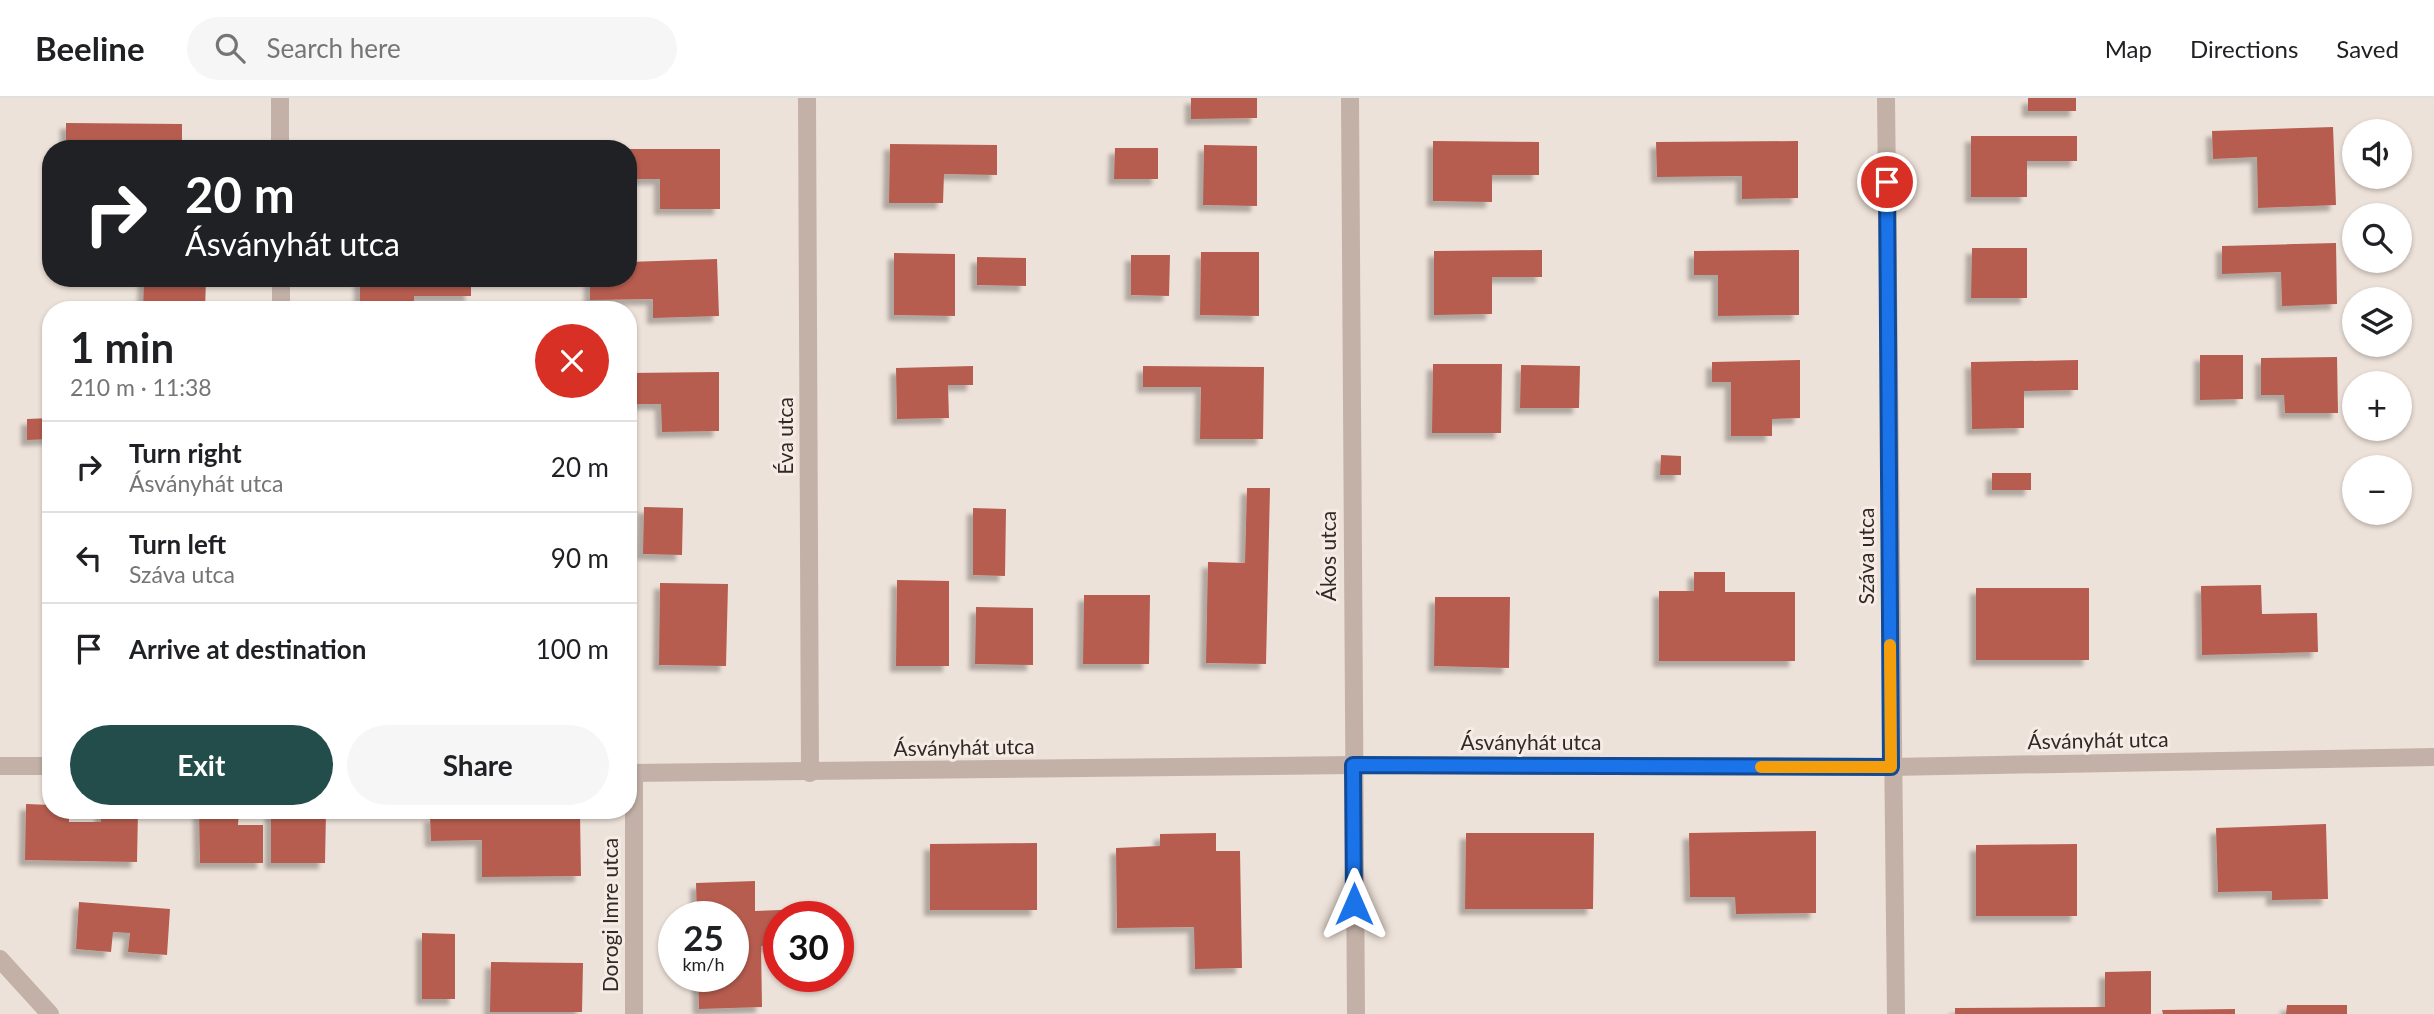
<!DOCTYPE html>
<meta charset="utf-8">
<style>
body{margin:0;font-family:Lato,sans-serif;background:#f6f6f6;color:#202124;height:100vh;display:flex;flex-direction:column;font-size:26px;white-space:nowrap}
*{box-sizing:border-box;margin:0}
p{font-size:23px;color:#757577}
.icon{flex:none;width:38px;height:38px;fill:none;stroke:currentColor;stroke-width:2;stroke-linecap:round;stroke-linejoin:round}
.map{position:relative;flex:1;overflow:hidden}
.panel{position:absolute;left:42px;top:203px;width:595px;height:518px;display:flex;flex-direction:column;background:#fff;border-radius:28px;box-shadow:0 2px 5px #0004}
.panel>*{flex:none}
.top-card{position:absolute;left:42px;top:42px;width:595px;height:147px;border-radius:28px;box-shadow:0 2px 5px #0004;background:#202124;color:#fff;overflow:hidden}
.fabs{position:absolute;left:2342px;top:21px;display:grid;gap:14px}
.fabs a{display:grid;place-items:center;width:70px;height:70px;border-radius:50%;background:#fff;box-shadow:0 2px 5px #0004;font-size:35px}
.speed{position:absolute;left:658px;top:803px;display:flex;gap:14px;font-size:35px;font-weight:700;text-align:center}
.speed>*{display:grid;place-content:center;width:91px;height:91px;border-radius:50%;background:#fff;box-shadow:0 2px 5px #0004;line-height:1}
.speed small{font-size:18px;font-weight:400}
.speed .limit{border:10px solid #d22;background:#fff;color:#111}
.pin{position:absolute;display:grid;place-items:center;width:60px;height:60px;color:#fff;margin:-30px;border:4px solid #fff;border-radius:50%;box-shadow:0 2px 7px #0007}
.me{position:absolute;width:77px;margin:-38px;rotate:0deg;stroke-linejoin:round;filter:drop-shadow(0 0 5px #0008)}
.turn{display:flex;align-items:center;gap:24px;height:147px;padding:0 28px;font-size:32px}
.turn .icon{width:91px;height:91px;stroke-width:2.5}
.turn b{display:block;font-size:49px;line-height:60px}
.round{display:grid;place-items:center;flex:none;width:74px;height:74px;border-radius:37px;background:#f6f6f6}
.overview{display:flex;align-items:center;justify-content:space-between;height:119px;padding:0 28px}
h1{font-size:42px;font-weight:700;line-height:52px}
.action{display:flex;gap:14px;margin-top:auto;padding:14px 28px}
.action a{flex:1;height:80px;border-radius:42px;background:#224d4b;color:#fff;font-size:28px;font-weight:700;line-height:80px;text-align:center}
.action a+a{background:#f6f6f6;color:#202124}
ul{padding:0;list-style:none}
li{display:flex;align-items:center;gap:21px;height:91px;padding:0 28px;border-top:2px solid #e0e0e0}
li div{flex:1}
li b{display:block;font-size:26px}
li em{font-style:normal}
header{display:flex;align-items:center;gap:42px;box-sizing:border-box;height:98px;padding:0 35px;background:#fff;border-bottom:2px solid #e0e0e0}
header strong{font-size:33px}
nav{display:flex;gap:38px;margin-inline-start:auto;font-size:24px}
.search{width:490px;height:63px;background:#f6f6f6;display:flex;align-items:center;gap:18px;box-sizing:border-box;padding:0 24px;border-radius:38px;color:#757577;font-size:26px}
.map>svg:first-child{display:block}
.building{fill:#b65d4f;filter:url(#shadow)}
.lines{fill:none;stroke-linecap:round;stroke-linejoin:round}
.street{stroke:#c3b1a7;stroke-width:18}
.route-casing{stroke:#114b97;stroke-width:18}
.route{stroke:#1a73e8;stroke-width:12}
.slow{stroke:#f59e0b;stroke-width:12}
.labels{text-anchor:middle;stroke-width:6;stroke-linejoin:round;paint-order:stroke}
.street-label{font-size:21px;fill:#312926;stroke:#f6ece5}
</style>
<header>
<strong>Beeline</strong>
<div class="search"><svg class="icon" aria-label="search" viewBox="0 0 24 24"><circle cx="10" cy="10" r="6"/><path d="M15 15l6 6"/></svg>Search here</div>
<nav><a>Map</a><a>Directions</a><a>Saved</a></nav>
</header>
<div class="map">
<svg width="2434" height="916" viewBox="0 0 2434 916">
<defs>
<filter id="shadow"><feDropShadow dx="-6" dy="6" stdDeviation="2" flood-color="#0004"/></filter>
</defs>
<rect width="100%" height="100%" fill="#ede2d9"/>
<!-- building -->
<g class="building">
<path d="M 1191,0 L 1257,0 L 1257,20 L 1191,21 Z"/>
<rect x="2028" y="0" width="48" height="13"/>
<path d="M 66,25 L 182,26 L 182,51 L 66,51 Z"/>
<path d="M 2333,29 L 2336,107 L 2258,110 L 2257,59 L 2213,61 L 2212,33 Z"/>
<path d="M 1971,38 L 2077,38 L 2077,63 L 2027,63 L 2027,99 L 1971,99 Z"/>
<path d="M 1433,43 L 1539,44 L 1539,77 L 1492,77 L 1492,104 L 1433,103 Z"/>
<path d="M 1798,43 L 1798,100 L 1742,101 L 1742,78 L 1657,79 L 1656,44 Z"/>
<path d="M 890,46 L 997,47 L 997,77 L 944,76 L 943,105 L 889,105 Z"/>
<path d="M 1204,47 L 1257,48 L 1257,108 L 1203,107 Z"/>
<path d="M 1115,50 L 1158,50 L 1158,81 L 1114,81 Z"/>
<path d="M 628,51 L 720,51 L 720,111 L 660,111 L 660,81 L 628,81 Z"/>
<path d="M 2336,145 L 2337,206 L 2282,208 L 2281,174 L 2222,176 L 2222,148 Z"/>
<path d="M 1972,150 L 2027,150 L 2027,200 L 1971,200 Z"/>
<path d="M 1542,152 L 1542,179 L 1492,179 L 1492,216 L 1434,217 L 1434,153 Z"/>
<path d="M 1799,152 L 1799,217 L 1718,218 L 1718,177 L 1694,177 L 1694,153 Z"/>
<path d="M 1201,154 L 1259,154 L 1259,218 L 1200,217 Z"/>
<path d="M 894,155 L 955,156 L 955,218 L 894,217 Z"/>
<path d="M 1131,157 L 1170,157 L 1169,198 L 1131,197 Z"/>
<path d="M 977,159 L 1026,160 L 1026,188 L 977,187 Z"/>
<path d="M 717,161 L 719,218 L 653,220 L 653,201 L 590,202 L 590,180 L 628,180 L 628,164 Z"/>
<path d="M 144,180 L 206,180 L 205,212 L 143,212 Z"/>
<path d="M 360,180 L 471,180 L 471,198 L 414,198 L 414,212 L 360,212 Z"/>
<path d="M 2200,257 L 2243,257 L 2243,301 L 2200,302 Z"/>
<path d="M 2337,259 L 2338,315 L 2285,315 L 2284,297 L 2261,297 L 2261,260 Z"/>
<path d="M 1800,262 L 1800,320 L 1772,321 L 1772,338 L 1731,338 L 1731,284 L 1712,284 L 1712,264 Z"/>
<path d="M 2078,262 L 2078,292 L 2024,293 L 2024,330 L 1972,331 L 1971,264 Z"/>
<path d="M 1433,266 L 1502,266 L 1501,335 L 1432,335 Z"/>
<path d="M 1521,267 L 1580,268 L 1579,310 L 1520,310 Z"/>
<path d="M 973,268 L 973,287 L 948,287 L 949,320 L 897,321 L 896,270 Z"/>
<path d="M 1143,268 L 1264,269 L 1263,341 L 1200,341 L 1201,289 L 1143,289 Z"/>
<path d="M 719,274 L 719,333 L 662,334 L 661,306 L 628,306 L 628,275 Z"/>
<path d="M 51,320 L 51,341 L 27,342 L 27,321 Z"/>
<path d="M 1661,357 L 1681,358 L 1681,377 L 1660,377 Z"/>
<rect x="1992" y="375" width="39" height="17"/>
<path d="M 1247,390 L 1270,390 L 1266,566 L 1206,565 L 1208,464 L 1245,465 Z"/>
<path d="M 644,409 L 683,410 L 682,457 L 643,456 Z"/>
<path d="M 973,410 L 1006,411 L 1005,478 L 973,477 Z"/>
<path d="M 1694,474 L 1725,474 L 1725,494 L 1795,494 L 1795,563 L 1659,563 L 1659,493 L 1694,493 Z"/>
<path d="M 897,482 L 949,483 L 949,568 L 896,568 Z"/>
<path d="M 660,485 L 728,486 L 726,568 L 659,567 Z"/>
<path d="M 2261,487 L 2262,516 L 2317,515 L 2318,554 L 2202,557 L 2201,488 Z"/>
<rect x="1976" y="490" width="113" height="72"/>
<path d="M 1084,497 L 1150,497 L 1149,566 L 1083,566 Z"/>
<path d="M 1435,499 L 1510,499 L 1509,570 L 1434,568 Z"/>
<path d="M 976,509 L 1033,510 L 1033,567 L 975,566 Z"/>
<path d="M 26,706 L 51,707 L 51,712 L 69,712 L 69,724 L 101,724 L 101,712 L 138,712 L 137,764 L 25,762 Z"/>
<path d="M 199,712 L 239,712 L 238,727 L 263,727 L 263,765 L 200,765 Z"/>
<path d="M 271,713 L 326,713 L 325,765 L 271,765 Z"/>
<path d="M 580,716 L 581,778 L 482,779 L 482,742 L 431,743 L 430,718 Z"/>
<path d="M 2326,726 L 2328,801 L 2272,802 L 2272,793 L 2218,794 L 2216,730 Z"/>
<path d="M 1816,733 L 1816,815 L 1736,816 L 1735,799 L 1690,799 L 1689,735 Z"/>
<path d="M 1216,735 L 1216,753 L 1240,753 L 1242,870 L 1195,871 L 1194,829 L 1117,830 L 1116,750 L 1160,748 L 1160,736 Z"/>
<path d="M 1466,735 L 1594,735 L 1593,811 L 1465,811 Z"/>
<path d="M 1037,745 L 1037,812 L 930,812 L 930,746 Z"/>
<path d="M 2077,746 L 2077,818 L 1976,818 L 1976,747 Z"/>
<path d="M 755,783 L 755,813 L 831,810 L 832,819 L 779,819 L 779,848 L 761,848 L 762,909 L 699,911 L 698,878 L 733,878 L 733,819 L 697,819 L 696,785 Z"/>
<path d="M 79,804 L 170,811 L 167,857 L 128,854 L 130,835 L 113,834 L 111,854 L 76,851 Z"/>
<path d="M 422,835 L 455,836 L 455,901 L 422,901 Z"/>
<path d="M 491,864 L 583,865 L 582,914 L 490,914 Z"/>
<path d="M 2151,873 L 2151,916 L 1955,916 L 1955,910 L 2105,909 L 2105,874 Z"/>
<path d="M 2287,907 L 2347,907 L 2347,916 L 2286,916 Z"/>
<path d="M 2235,911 L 2235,916 L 2163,916 L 2162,912 Z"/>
</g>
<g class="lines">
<!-- street -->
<g class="street">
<path d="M 280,0 L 280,51"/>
<path d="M 807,0 L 810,675"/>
<path d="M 1350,0 L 1356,916"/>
<path d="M 1886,0 L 1896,916"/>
<path d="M 281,180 L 281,212"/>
<path d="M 0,668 L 51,668"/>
<path d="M 628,675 L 1353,667 L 1891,669 L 2434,659"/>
<path d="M 634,675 L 634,916"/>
<path d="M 0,861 L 50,916"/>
</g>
</g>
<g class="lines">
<defs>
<path id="route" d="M 1354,806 L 1353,667 L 1891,669 L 1887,84"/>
</defs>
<!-- route casing -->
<use href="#route" class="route-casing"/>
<!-- route -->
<use href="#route" class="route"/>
<!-- slow -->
<path class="slow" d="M 1761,669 L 1891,669 L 1890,547"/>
</g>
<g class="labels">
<!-- street labels -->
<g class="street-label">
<text transform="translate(786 338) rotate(-90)" y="7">Éva utca</text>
<text transform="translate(1329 458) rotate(-90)" y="7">Ákos utca</text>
<text transform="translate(1867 458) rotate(-90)" y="7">Száva utca</text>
<text transform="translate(2098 643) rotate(-1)" y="7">Ásványhát utca</text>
<text x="1531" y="652">Ásványhát utca</text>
<text transform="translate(964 650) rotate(-1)" y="7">Ásványhát utca</text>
<text transform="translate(611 817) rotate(-90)" y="7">Dorogi Imre utca</text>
</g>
</g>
</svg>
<div class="fabs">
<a><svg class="icon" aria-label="sound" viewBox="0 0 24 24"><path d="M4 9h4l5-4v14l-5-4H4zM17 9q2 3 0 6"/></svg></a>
<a><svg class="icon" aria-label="search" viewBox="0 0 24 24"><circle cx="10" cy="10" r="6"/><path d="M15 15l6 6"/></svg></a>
<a><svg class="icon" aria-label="layers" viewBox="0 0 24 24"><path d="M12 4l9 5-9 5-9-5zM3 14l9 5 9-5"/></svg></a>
<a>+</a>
<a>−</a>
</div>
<div class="speed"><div>25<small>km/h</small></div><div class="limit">30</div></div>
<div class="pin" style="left:1887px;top:84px;background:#d93025"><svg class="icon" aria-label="arrive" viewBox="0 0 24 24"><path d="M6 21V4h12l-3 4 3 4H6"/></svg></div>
<svg class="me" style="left:1354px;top:806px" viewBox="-20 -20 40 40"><path d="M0-17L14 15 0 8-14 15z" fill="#1a73e8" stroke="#fff" stroke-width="4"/></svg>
<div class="top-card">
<div class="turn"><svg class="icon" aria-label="right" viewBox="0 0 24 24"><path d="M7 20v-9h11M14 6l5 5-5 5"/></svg><div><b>20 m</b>Ásványhát utca</div></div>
</div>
<section class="panel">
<div class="overview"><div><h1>1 min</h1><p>210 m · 11:38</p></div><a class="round" style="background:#d93025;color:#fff"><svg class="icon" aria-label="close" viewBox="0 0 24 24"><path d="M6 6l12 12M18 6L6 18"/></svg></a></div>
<ul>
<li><svg class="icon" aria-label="right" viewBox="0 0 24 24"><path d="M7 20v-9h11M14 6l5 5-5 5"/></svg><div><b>Turn right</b><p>Ásványhát utca</p></div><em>20 m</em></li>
<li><svg class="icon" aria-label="left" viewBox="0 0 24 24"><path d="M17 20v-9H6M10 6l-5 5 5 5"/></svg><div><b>Turn left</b><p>Száva utca</p></div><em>90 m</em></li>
<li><svg class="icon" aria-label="arrive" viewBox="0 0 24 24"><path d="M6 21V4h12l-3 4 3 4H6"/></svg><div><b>Arrive at destination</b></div><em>100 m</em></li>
</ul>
<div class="action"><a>Exit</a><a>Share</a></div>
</section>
</div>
